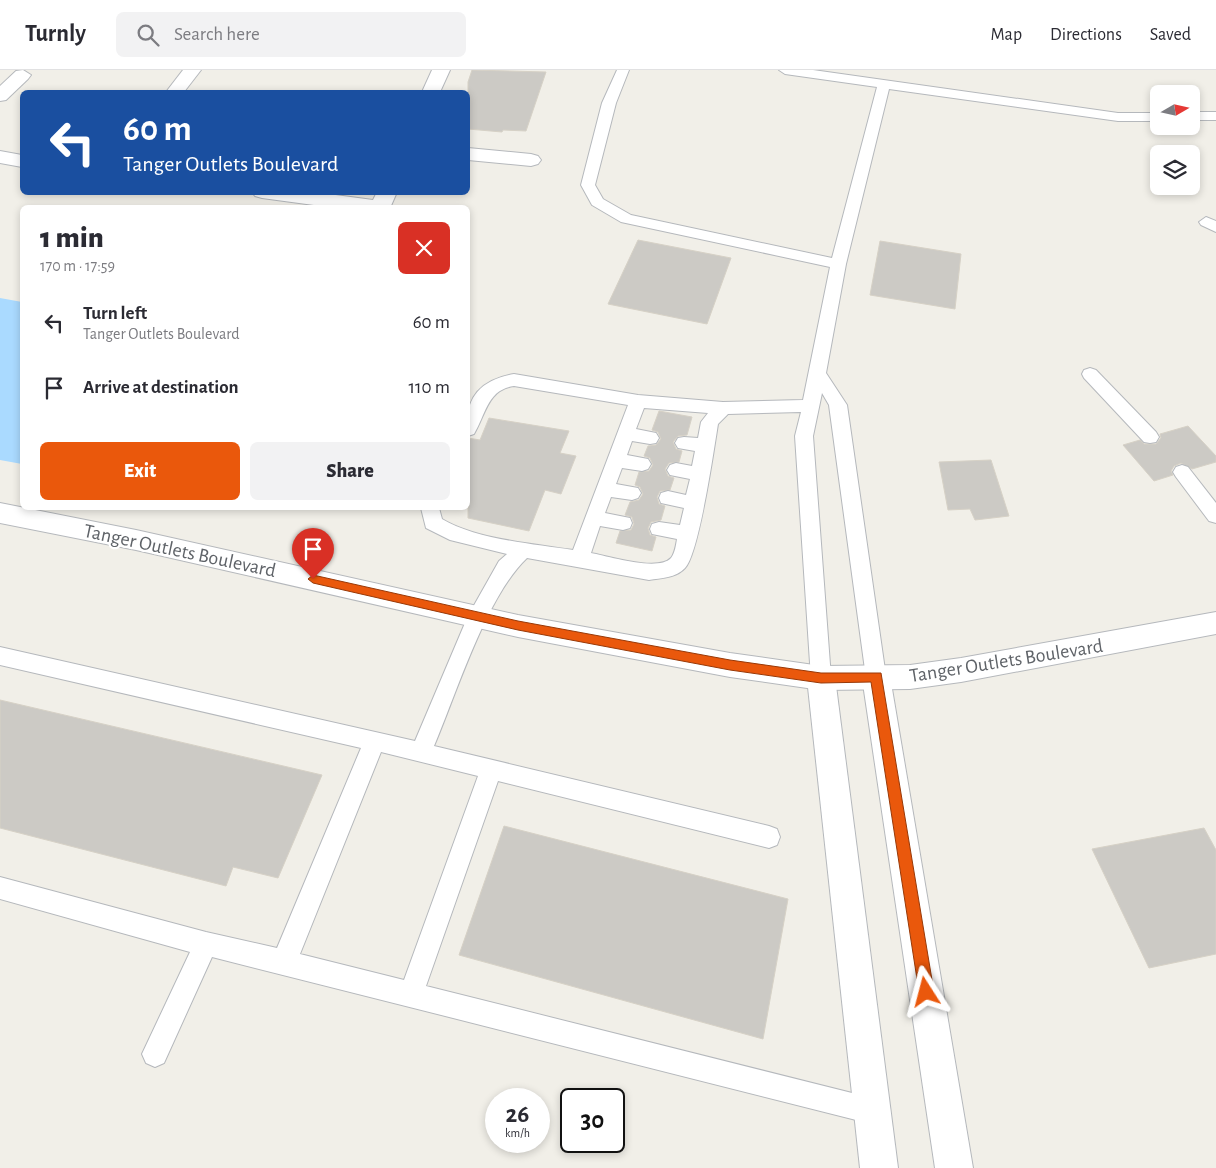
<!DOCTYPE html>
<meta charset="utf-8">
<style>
body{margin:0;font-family:"Alegreya Sans",sans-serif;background:#f2f2f3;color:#2b2b33;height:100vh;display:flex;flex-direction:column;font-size:19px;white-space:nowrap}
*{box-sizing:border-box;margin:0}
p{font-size:16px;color:#7c7c81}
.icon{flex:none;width:28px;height:28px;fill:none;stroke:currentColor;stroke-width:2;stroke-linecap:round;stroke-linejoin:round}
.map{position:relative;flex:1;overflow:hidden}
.side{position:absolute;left:20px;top:135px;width:450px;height:305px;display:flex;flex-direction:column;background:#fff;border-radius:8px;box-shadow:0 2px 8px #0003}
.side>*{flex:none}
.top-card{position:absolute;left:20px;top:20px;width:450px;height:105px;border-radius:8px;box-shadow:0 2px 8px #0003;background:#1a4fa0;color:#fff;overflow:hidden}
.needle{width:32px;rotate:81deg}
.buttons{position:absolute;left:1150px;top:15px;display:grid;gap:10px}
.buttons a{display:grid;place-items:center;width:50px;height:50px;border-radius:8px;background:#fff;box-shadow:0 2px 8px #0003;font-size:25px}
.speed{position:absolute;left:485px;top:1018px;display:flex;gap:10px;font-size:25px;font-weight:700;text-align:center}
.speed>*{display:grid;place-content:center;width:65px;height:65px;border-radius:50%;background:#fff;box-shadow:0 2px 8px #0003;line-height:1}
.speed small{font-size:12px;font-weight:400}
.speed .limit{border:2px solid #111;border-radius:8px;background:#fff;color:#111}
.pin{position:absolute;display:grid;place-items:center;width:42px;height:42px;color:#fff;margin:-51px -21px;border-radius:50% 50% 50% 0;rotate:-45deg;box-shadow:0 0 5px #0007}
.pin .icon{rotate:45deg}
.me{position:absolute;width:55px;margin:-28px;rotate:351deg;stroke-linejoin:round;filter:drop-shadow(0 0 4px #0008)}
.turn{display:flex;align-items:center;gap:18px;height:105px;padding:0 20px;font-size:22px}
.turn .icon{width:65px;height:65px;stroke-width:2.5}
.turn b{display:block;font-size:35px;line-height:42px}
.round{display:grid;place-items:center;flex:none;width:52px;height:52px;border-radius:8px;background:#f2f2f3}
.head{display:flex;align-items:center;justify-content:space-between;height:85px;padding:0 20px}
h1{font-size:30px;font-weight:800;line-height:38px}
.action{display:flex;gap:10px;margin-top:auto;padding:10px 20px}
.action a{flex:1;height:58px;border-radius:8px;background:#ea580c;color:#fff;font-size:20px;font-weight:800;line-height:58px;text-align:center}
.action a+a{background:#f2f2f3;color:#2b2b33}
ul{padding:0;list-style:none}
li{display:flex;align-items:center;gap:15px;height:65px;padding:0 20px}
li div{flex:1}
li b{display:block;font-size:19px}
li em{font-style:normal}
header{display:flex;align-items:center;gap:30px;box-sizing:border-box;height:70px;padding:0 25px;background:#fff;border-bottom:1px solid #e1e1e2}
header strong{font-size:24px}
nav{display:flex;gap:28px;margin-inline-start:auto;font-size:18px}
.search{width:350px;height:45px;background:#f2f2f3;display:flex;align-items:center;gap:12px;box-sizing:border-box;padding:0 18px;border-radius:8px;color:#7c7c81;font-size:19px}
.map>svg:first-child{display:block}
.water{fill:#aadaff}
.building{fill:#cccac5;stroke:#d6d1c6}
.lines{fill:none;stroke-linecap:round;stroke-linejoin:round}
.service-casing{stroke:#b5b8bc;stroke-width:2}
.minor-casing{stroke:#b5b8bc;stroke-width:2}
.tertiary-casing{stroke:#b5b8bc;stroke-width:2}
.service{fill:#fff;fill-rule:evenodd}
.minor{fill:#fff;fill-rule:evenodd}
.tertiary{fill:#fff;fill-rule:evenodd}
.route{fill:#ea580c;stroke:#983908}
.labels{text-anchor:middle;stroke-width:4.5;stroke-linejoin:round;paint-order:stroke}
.street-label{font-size:20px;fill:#5f6368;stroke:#fff}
</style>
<header>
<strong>Turnly</strong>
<div class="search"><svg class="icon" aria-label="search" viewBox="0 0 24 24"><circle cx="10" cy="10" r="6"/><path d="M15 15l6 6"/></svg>Search here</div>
<nav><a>Map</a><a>Directions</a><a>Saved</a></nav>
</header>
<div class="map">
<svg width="1216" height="1098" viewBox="0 0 1216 1098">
<rect width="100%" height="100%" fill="#f1efe8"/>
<!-- water -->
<path class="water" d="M 0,228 L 22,232 L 22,394 L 0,390 Z"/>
<!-- building -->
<g class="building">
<path d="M 472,0 L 546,2 L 526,61 L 503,60 L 502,62 L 468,59 L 468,12 Z"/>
<path d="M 638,170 L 731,188 L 707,254 L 608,234 Z"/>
<path d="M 880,171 L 961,184 L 955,239 L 870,225 Z"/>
<path d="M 659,341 L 692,347 L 687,365 L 678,366 L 673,372 L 676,379 L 682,381 L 679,392 L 669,393 L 665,399 L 668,406 L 674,408 L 670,420 L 660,421 L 657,427 L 659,434 L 665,436 L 661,450 L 651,452 L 648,458 L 650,465 L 656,467 L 652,481 L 616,473 L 620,461 L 631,460 L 634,454 L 632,447 L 625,445 L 630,432 L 639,430 L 643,424 L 640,417 L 635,415 L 639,402 L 649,401 L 653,395 L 650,388 L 644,386 L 648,376 L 656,375 L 661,369 L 658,362 L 652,360 Z"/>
<path d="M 489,348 L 569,361 L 560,383 L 576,386 L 561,424 L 545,420 L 529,461 L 468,448 L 468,368 L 480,370 Z"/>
<path d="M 1188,356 L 1216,386 L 1216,392 L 1192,399 L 1181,393 L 1174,396 L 1171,401 L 1173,405 L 1154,411 L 1123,375 L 1140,370 L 1144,374 L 1156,374 L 1161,368 L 1160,364 Z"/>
<path d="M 991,390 L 1009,446 L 975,450 L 970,439 L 948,440 L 939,392 Z"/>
<path d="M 0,630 L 322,705 L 278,808 L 233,797 L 226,816 L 0,758 Z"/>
<path d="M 504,756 L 788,829 L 763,969 L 459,885 Z"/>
<path d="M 1204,758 L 1216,780 L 1216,884 L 1149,898 L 1092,779 Z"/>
</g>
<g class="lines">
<defs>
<g id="service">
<path d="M 617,0 L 629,0 L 616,33 L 595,115 L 603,129 L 631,145 L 832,188 L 877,17 L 785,4 L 779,0 L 813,0 L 1118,43 L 1159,43 L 1159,51 L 1118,51 L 889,19 L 846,194 L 826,303 L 847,335 L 886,607 L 883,613 L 876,616 L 869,613 L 866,607 L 829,335 L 822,323 L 813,366 L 831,608 L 828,614 L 821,617 L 814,614 L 811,608 L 795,366 L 801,342 L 728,344 L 718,354 C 714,379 699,484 685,498 C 676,508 661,508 649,510 L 527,488 C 486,527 457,622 434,676 L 769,756 L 777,759 L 780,767 L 777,775 L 769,778 L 498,711 L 426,916 L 872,1028 L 881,1032 L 885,1041 L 881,1050 L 872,1054 L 212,887 L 164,993 L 155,997 L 146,993 L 142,984 L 190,882 L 0,829 L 0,807 L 206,862 L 277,878 L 361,678 L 0,595 L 0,577 L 415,671 L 468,546 L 499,491 L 507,484 L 450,470 L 426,458 L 421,438 L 439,438 L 442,449 C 475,469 533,474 573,480 L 628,335 L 514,316 C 487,320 486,344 474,364 L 468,366 C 463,331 478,310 514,304 L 638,325 L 723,332 L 803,330 L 830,197 L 621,152 L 592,135 L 581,115 L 602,33 ZM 644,338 L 708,343 L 701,352 L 698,368 L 684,367 L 678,368 L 675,373 L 678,378 L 695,381 L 692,396 L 676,393 L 670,395 L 667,400 L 670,405 L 690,409 L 686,425 L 668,421 L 661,423 L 659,428 L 661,433 L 684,438 L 680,455 L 659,452 L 652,454 L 650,459 L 652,464 L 677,469 C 676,475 675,483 671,488 C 658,502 608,486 591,483 L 600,456 L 623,460 L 630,458 L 632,453 L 630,448 L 605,443 L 611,427 L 632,430 L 638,428 L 641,423 L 638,418 L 616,414 L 622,398 L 642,401 L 648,399 L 651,394 L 648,389 L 627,385 L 632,371 L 650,374 L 656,373 L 659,368 L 656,363 L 636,359 ZM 381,682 L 478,706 L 404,910 L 300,884 Z"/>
<rect x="1191" y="42" width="25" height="8"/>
<path d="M 1206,147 L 1216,151 L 1216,162 L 1201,155 L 1199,152 Z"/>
<path d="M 1090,298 L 1096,300 L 1156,362 L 1159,367 L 1156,372 L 1150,373 L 1144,372 L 1084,308 L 1082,304 L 1084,300 Z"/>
<path d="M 1182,395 L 1188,397 L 1216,433 L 1216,453 L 1209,451 L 1176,407 L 1173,402 L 1176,397 Z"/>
</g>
<g id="minor">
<path d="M 23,0 L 31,5 L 28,9 L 6,30 L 0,31 L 0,16 L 16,1 Z"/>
<path d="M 183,0 L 201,0 L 184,22 L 166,22 Z"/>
<path d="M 432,0 L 450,0 L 440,22 L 422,22 Z"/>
<path d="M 468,78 L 531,84 L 538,86 L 541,90 L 538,94 L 531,96 L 468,90 Z"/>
<path d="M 0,81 L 22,85 L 22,97 L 0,93 Z"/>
<path d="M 252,122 L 313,122 L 373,130 L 377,122 L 397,122 L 390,138 L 336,138 L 262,128 L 255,126 Z"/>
<path d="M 876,595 L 886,598 L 890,607 L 973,1098 L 935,1098 L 862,607 L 866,598 Z"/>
<path d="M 821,596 L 831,599 L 835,608 L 898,1098 L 860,1098 L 807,608 L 811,599 Z"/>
</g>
<path id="tertiary" d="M 0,433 L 136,460 L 518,545 L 730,583 L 821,596 L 910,595 L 961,588 L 1216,542 L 1216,564 L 961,612 L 910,619 L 821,620 L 730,607 L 518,567 L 136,480 L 0,453 Z"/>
</defs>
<!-- service casing -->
<use href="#service" class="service-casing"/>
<!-- minor casing -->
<use href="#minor" class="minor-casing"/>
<!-- tertiary casing -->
<use href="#tertiary" class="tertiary-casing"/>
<!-- service -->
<use href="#service" class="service"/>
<!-- minor -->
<use href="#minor" class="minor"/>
<!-- tertiary -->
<use href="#tertiary" class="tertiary"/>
</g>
<!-- route -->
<path class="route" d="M 313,505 L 518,551 L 730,590 L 821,603 L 881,603 L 934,922 L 931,927 L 926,929 L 922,927 L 919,922 L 871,612 L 821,613 L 730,600 L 518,560 L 313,513 L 308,509 Z"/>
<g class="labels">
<!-- street labels -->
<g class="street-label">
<text transform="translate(180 480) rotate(12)" y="7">Tanger Outlets Boulevard</text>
<text transform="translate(1006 590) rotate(-9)" y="7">Tanger Outlets Boulevard</text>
</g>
</g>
</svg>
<div class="buttons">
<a><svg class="needle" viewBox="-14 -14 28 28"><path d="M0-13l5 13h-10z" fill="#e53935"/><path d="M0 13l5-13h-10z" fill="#7c7c81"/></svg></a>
<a><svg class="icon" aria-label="layers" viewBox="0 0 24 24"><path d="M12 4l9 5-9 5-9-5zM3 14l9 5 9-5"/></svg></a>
</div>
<div class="speed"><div>26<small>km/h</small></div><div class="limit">30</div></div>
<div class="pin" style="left:313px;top:509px;background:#d93025"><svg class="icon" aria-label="arrive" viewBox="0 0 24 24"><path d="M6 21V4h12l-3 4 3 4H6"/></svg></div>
<svg class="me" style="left:926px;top:922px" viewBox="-20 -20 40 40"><path d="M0-17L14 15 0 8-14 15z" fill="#ea580c" stroke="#fff" stroke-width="4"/></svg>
<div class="top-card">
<div class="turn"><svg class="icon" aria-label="left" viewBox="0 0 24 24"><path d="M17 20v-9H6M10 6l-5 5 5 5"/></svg><div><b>60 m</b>Tanger Outlets Boulevard</div></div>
</div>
<section class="side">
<div class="head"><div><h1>1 min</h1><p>170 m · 17:59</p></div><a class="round" style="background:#d93025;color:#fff"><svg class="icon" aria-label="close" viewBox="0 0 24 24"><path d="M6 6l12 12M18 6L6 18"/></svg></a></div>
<ul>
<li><svg class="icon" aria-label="left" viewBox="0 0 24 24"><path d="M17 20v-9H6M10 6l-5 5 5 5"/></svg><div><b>Turn left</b><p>Tanger Outlets Boulevard</p></div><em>60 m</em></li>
<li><svg class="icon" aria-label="arrive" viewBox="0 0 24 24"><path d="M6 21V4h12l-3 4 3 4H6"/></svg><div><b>Arrive at destination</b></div><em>110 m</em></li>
</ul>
<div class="action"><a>Exit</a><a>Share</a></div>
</section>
</div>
